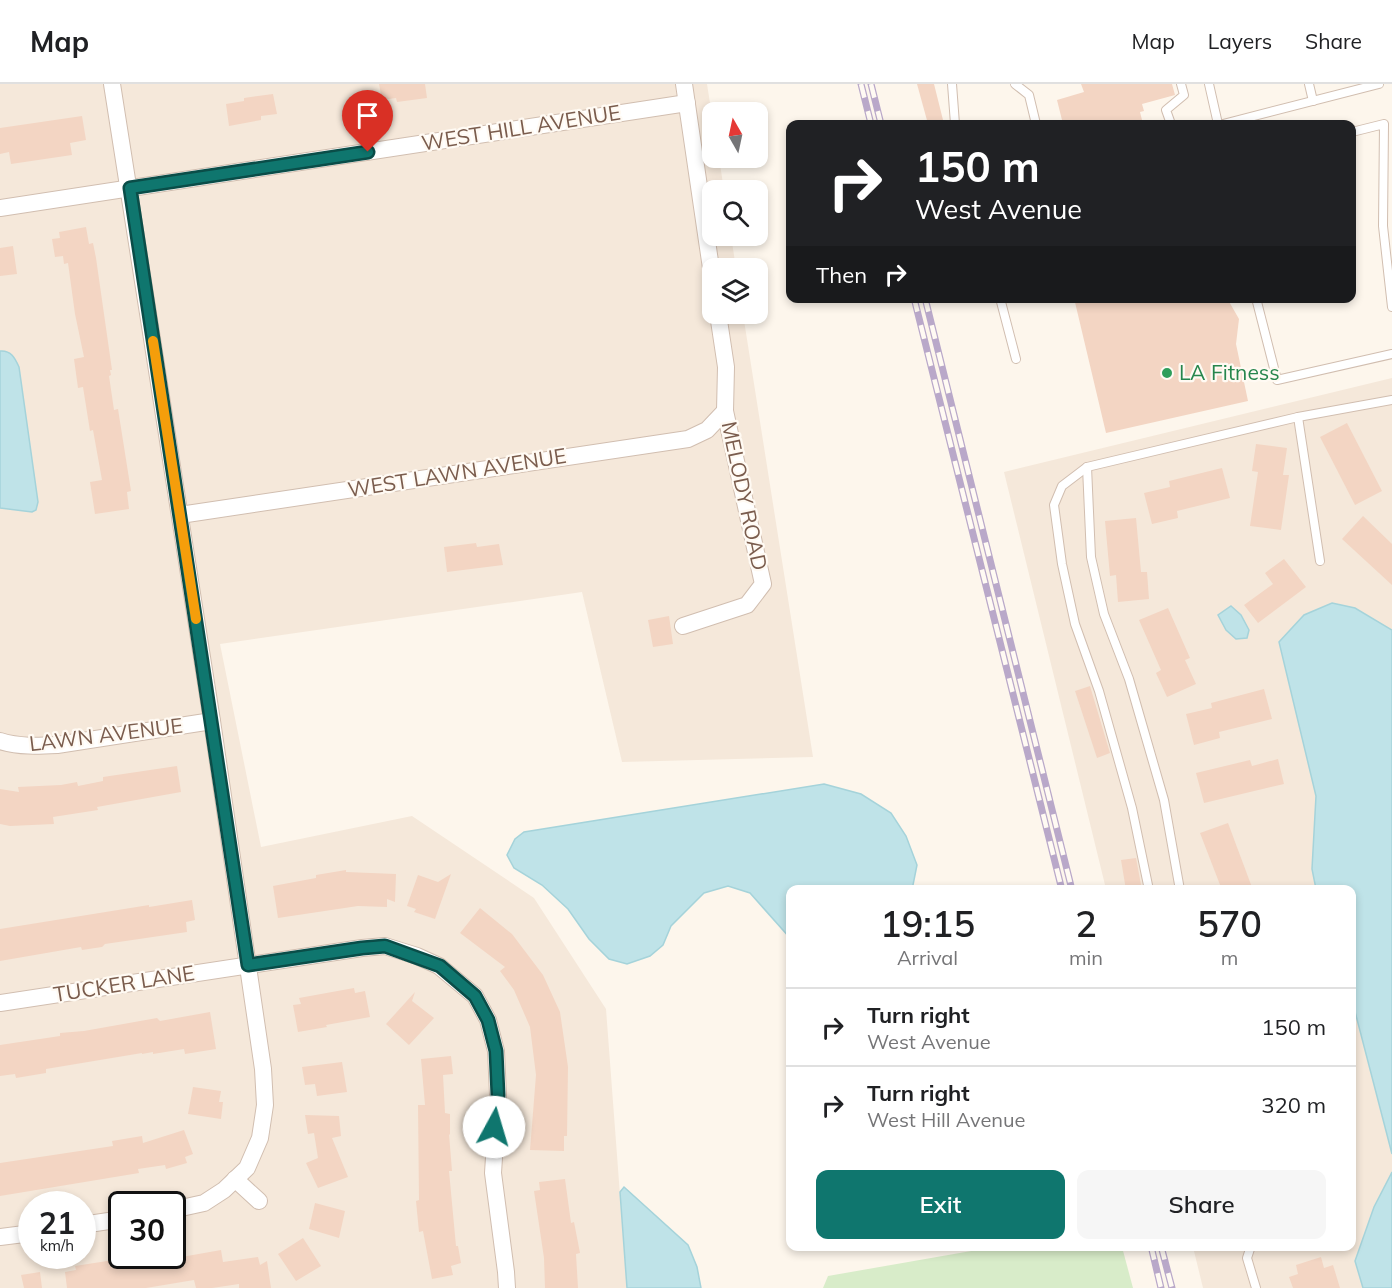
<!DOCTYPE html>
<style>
body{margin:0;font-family:Mulish,sans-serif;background:#f6f6f6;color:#202124;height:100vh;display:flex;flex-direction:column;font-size:22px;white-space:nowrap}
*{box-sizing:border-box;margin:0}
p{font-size:20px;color:#757577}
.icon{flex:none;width:33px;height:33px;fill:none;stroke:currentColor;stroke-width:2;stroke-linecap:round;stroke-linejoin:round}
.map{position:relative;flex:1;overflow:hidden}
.drawer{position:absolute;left:786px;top:801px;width:570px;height:366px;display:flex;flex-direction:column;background:#fff;border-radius:12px;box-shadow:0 3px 9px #0003}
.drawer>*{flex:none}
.top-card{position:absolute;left:786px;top:36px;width:570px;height:183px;border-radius:12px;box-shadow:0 3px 9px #0003;background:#202124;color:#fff;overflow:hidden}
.needle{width:39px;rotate:351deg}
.controls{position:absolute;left:702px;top:18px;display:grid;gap:12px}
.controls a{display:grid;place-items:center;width:66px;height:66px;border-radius:12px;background:#fff;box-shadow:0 3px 9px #0003;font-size:30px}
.speed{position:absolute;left:18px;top:1107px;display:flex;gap:12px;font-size:30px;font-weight:700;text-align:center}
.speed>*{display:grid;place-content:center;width:78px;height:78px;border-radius:50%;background:#fff;box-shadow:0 3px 9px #0003;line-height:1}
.speed small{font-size:15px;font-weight:400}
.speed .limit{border:3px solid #111;border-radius:9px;background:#fff;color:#111}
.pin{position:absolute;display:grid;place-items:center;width:51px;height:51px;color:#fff;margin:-62px -26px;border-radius:50% 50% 50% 0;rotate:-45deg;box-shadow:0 0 6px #0007}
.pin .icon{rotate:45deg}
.me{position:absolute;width:66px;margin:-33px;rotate:6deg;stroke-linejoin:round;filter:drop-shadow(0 0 4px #0008)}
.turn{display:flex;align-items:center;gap:21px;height:126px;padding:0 30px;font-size:27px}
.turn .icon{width:78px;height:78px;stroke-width:2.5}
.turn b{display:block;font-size:42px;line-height:51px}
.then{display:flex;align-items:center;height:57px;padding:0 30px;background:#0003;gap:12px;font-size:22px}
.eta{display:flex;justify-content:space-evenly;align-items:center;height:102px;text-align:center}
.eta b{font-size:36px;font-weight:600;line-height:42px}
.cta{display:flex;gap:12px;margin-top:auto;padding:12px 30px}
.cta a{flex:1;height:69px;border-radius:12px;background:#0f766e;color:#fff;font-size:24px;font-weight:600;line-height:69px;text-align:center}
.cta a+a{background:#f6f6f6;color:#202124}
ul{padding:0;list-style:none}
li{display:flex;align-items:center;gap:18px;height:78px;padding:0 30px;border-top:2px solid #e0e0e0}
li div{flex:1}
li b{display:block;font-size:22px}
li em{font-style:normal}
header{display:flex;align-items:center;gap:36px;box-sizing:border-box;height:84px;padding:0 30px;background:#fff;border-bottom:2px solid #e0e0e0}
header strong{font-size:28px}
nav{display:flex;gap:33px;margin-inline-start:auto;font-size:21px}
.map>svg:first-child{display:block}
.residential{fill:#f5e8da;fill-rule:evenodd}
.green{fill:#d8ecc9}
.water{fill:#bfe3e8;stroke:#a5d3da;stroke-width:1.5}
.building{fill:#f3d5c3}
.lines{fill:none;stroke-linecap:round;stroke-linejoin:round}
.lane-casing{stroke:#d1beb0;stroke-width:10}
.street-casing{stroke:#d1beb0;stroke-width:18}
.lane{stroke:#fff;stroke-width:8}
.street{stroke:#fff;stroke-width:16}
.rail-casing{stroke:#b9a8c9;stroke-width:7}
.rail{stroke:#fffaf3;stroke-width:4.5;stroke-dasharray:14;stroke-linecap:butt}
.route-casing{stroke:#0a4d48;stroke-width:15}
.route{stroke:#0f766e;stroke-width:10}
.slow{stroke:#f59e0b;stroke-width:10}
.leisure-dot{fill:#2e9e5b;stroke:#fffaf3;stroke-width:2}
.labels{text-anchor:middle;stroke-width:4.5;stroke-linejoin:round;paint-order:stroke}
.street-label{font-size:21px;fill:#7a5c4d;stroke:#fffaf3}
.leisure-label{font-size:21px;fill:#27864d;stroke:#fffaf3;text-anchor:start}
</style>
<header>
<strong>Map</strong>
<nav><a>Map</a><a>Layers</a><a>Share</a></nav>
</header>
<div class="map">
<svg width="1392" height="1204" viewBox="0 0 1392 1204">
<rect width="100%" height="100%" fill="#fdf6ec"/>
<!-- residential -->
<g class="residential">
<path d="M 0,0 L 707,0 L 712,32 L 712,74 L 719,74 L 724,106 L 712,106 L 712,152 L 731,152 L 736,184 L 712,184 L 712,230 L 743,230 L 813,673 L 622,678 L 582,508 L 220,560 L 261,763 L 412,732 L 534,814 L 606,925 L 627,1204 L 0,1204 ZM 32,1120 L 82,1120 L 82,1172 L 32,1172 ZM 122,1120 L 172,1120 L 172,1172 L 122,1172 Z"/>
<path d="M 1392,294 L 1392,1204 L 1203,1204 L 1193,1163 L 1352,1162 L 1352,806 L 1106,805 L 1004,388 Z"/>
</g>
<!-- green -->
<path class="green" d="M 994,1163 L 1122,1163 L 1133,1204 L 823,1204 L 828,1192 Z"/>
<!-- water -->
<g class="water">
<path d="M 0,267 C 11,266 15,274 19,283 L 38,418 L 36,426 L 32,428 L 0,424 Z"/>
<path d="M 1332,519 L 1355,524 L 1392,546 L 1392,1070 L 1352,916 L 1352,806 L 1316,805 L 1312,785 L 1316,712 L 1279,558 L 1304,531 Z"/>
<path d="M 1231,522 L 1241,531 L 1249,546 L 1247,554 L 1236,555 L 1226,546 L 1218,531 Z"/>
<path d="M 824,700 L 861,710 L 891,729 L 906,752 L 917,781 L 912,806 L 790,806 L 790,854 L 750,809 L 728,802 L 704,809 L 671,842 L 663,861 L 650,872 L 627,880 L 609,875 L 589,855 L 568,825 L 542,801 L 514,784 L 507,771 L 515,755 L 524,748 Z"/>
<path d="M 1392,1088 L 1392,1204 L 1363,1204 L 1355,1177 L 1374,1123 Z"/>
<path d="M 624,1103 L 688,1161 L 697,1183 L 701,1204 L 627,1204 L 620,1108 Z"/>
</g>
<!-- building -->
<g class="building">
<path d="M 379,0 L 425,0 L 427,14 L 397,18 L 396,14 L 382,16 Z"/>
<path d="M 917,0 L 934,0 L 944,40 L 928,40 Z"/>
<path d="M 1081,0 L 1172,0 L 1175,11 L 1142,20 L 1144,27 L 1140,28 L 1143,40 L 1063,40 L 1057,16 L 1084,8 Z"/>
<path d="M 273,10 L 277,30 L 261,32 L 261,36 L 229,42 L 226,20 L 244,17 L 244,14 Z"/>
<path d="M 82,32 L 86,56 L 70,59 L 72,71 L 11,80 L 9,68 L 0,70 L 0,44 Z"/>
<path d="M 86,143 L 89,160 L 93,159 L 96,174 L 112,286 L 110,286 L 111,291 L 109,292 L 114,326 L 118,325 L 131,407 L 127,408 L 129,425 L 95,430 L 90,398 L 102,396 L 93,346 L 90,347 L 83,303 L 78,304 L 74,275 L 84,273 L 75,230 L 68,179 L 64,180 L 63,172 L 55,173 L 52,155 L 60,154 L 59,148 Z"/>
<path d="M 13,162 L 17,190 L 0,192 L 0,164 Z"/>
<path d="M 1074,214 L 1227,214 L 1239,235 L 1236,260 L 1248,317 L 1106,349 Z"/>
<path d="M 1347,339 L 1382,407 L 1355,421 L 1320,353 Z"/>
<path d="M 1256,360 L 1287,364 L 1283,391 L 1289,391 L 1281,446 L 1250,442 L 1258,388 L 1252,387 Z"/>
<path d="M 1222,384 L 1230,414 L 1177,427 L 1178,434 L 1152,440 L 1144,409 L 1170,403 L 1169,397 Z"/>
<path d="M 1363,432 L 1392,460 L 1392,501 L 1342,455 Z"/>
<path d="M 1136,434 L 1141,488 L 1147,488 L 1149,515 L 1118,518 L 1116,491 L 1110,492 L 1105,437 Z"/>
<path d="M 476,459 L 477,463 L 499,460 L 503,481 L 447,488 L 444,463 Z"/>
<path d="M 1284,475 L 1306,503 L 1258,539 L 1244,521 L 1273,500 L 1265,489 Z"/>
<path d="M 1168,524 L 1190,574 L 1185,576 L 1196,600 L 1167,613 L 1156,589 L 1161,586 L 1139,536 Z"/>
<path d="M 669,532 L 673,560 L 653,563 L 648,536 Z"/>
<path d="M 1090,602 L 1110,669 L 1097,674 L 1075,607 Z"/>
<path d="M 1264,605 L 1272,635 L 1219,648 L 1220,654 L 1194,661 L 1186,630 L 1212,624 L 1211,619 Z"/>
<path d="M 1278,675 L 1284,700 L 1204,719 L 1196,689 L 1250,676 L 1252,682 Z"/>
<path d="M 177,682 L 181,708 L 97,723 L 98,726 L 53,733 L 54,740 L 10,742 L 0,740 L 0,705 L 19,708 L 18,703 L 61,701 L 77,698 L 78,702 L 103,697 L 103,693 Z"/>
<path d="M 1228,739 L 1253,806 L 1222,806 L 1200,749 Z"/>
<path d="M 1136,774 L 1142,806 L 1126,806 L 1121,776 Z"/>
<path d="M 346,786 L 346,788 L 396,790 L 395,818 L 387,815 L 387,823 L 358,822 L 278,834 L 273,802 L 316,794 L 316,791 Z"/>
<path d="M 451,790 L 435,835 L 414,828 L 416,825 L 407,822 L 418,791 L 438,798 Z"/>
<path d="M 192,816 L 195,836 L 186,838 L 187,848 L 105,860 L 102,863 L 82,866 L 81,863 L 0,877 L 0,845 L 149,821 L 149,823 Z"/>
<path d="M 480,824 L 512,850 L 543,891 L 560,928 L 568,983 L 567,1052 L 564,1052 L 564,1067 L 530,1066 L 536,991 L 530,943 L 514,906 L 500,887 L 505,883 L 460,849 Z"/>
<path d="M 354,904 L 355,909 L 365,907 L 370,933 L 326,941 L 327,943 L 298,948 L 293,921 L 301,920 L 299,914 Z"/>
<path d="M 415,908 L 412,917 L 434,934 L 409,961 L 386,940 Z"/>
<path d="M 210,928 L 216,965 L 185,970 L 184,965 L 153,970 L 153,968 L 142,970 L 142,969 L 46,985 L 46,989 L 16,994 L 15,990 L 0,992 L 0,961 L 60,952 L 60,949 L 84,947 L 157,934 L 160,937 Z"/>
<path d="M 451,972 L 453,990 L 443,991 L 445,1029 L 450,1030 L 450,1051 L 449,1050 L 452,1087 L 449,1087 L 456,1162 L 458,1162 L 461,1179 L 451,1182 L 453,1191 L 432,1195 L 423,1147 L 419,1148 L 416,1117 L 419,1116 L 418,1021 L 425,1021 L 421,975 Z"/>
<path d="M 342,978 L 347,1008 L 317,1012 L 315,1000 L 305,1001 L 302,983 Z"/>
<path d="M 193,1003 L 221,1007 L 219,1018 L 223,1018 L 221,1035 L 188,1030 Z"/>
<path d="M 305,1031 L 339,1032 L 341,1052 L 332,1054 L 348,1093 L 318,1104 L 306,1079 L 318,1074 L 314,1049 L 308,1050 Z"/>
<path d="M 184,1046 L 193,1070 L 185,1073 L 187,1079 L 166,1085 L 165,1081 L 138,1085 L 139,1089 L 0,1112 L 0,1079 L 113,1062 L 112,1057 L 142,1052 L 143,1059 Z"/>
<path d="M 565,1095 L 571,1139 L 574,1138 L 580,1169 L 576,1170 L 578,1204 L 545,1204 L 544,1174 L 534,1107 L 540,1106 L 539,1098 Z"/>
<path d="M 315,1119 L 345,1127 L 339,1154 L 309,1145 Z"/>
<path d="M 303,1154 L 321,1182 L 296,1197 L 278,1170 Z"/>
<path d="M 221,1166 L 223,1178 L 258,1173 L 260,1181 L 267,1177 L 271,1204 L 239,1204 L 239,1200 L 212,1204 L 196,1204 L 194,1196 L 146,1204 L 67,1204 L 65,1188 L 76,1186 L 75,1182 L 139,1172 L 176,1172 L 176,1174 Z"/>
<path d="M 1321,1173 L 1324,1184 L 1333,1181 L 1340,1204 L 1293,1204 L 1289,1193 L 1298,1190 L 1296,1181 Z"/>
<path d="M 40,1188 L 42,1204 L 24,1204 L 21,1191 Z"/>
</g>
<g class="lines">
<defs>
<g id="lane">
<path d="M 952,0 L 955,40"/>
<path d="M 1015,0 L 1029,11 L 1036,40"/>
<path d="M 1209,0 L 1218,40"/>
<path d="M 1309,0 L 1313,17"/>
<path d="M 1171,40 L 1166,26 L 1184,11 L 1181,0"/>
<path d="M 1223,40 L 1379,0"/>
<path d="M 1352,48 L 1384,40 L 1383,142 L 1392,223"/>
<path d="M 1000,214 L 1016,275"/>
<path d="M 1256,214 L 1277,296 L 1392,270"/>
<path d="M 1298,333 L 1320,477"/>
<path d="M 1087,383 L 1091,473 L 1104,530 L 1129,595 L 1164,716 L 1180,806"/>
<path d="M 1149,806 L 1132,724 L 1099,607 L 1075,540 L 1062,480 L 1054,421 L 1062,402 L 1087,383 L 1298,333 L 1392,316"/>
<path d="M 1251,1162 L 1247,1174 L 1256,1204"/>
</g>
<g id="street">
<path d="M 112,0 L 212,637 L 263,985 L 265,1021 L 260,1054 L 247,1084 L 224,1106 L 204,1119 L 172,1126"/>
<path d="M 684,0 L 712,191"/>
<path d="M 0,124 L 687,19"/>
<path d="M 180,431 L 688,355 L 707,346 L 725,327"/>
<path d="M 683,542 L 747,521 L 763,500 L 725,327 L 726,283 L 718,230"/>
<path d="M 0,657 C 19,663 38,662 57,661 L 212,637"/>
<path d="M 0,919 L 362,864 L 385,862 L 417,872 L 439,882 L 475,912 L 488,936 L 496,967 L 498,1011 L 493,1089 L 506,1188 L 507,1204"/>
<path d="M 235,1095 L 259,1117"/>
<path d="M 82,1141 L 122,1135"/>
<path d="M 0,1153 L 32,1149"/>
</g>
</defs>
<!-- lane casing -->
<use href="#lane" class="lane-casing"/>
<!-- street casing -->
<use href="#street" class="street-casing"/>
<!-- lane -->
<use href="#lane" class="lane"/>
<!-- street -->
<use href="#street" class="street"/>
<defs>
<g id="rail">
<path d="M 861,0 L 871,40"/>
<path d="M 871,0 L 881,40"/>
<path d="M 914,214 L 1062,806"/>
<path d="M 925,214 L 1072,806"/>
<path d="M 1151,1162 L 1161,1204"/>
<path d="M 1161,1162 L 1172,1204"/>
</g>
</defs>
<!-- rail casing -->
<use href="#rail" class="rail-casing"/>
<!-- rail -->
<use href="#rail" class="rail"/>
</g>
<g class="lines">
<defs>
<path id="route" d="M 368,68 L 130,104 L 248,881 L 362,864 L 385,862 L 440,882 L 475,912 L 488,936 L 496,967 L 498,1011 L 494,1043"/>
</defs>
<!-- route casing -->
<use href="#route" class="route-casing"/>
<!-- route -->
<use href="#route" class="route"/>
<!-- slow -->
<path class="slow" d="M 153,257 L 196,535"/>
</g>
<!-- markers -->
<circle class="leisure-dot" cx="1167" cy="289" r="6"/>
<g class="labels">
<!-- street labels -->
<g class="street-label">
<text transform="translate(521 44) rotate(-9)" y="7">WEST HILL AVENUE</text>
<text transform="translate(457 389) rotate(-9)" y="7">WEST LAWN AVENUE</text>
<text transform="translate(744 412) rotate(78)" y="7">MELODY ROAD</text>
<text transform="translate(106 651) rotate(-7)" y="7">LAWN AVENUE</text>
<text transform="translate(124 900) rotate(-9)" y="7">TUCKER LANE</text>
</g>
<!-- leisure labels -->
<g class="leisure-label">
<text x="1179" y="296">LA Fitness</text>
</g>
</g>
</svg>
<div class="controls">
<a><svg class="needle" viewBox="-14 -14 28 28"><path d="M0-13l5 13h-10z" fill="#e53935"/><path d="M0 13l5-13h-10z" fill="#757577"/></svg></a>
<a><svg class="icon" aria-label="search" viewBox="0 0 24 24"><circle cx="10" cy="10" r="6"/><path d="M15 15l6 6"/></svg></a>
<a><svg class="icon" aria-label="layers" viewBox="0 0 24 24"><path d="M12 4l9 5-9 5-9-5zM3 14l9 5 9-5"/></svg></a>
</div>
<div class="speed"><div>21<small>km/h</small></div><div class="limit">30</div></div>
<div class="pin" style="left:368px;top:68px;background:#d93025"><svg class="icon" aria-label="arrive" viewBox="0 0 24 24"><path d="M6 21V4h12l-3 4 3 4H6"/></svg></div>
<svg class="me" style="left:494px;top:1043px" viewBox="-20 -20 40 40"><circle r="19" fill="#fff"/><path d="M0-13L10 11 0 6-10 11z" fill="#0f766e"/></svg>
<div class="top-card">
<div class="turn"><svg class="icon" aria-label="right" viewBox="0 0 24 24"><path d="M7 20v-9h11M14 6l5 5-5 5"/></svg><div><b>150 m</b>West Avenue</div></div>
<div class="then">Then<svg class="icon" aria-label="right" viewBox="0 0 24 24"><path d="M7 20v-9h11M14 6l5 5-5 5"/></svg></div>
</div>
<section class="drawer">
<div class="eta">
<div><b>19:15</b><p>Arrival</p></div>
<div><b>2</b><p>min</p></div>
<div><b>570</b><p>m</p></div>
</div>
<ul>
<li><svg class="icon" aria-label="right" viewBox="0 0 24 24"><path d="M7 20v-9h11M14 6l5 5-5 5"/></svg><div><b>Turn right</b><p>West Avenue</p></div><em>150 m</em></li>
<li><svg class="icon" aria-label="right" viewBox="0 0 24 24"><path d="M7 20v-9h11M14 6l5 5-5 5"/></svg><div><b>Turn right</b><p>West Hill Avenue</p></div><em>320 m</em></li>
</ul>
<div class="cta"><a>Exit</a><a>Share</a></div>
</section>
</div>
